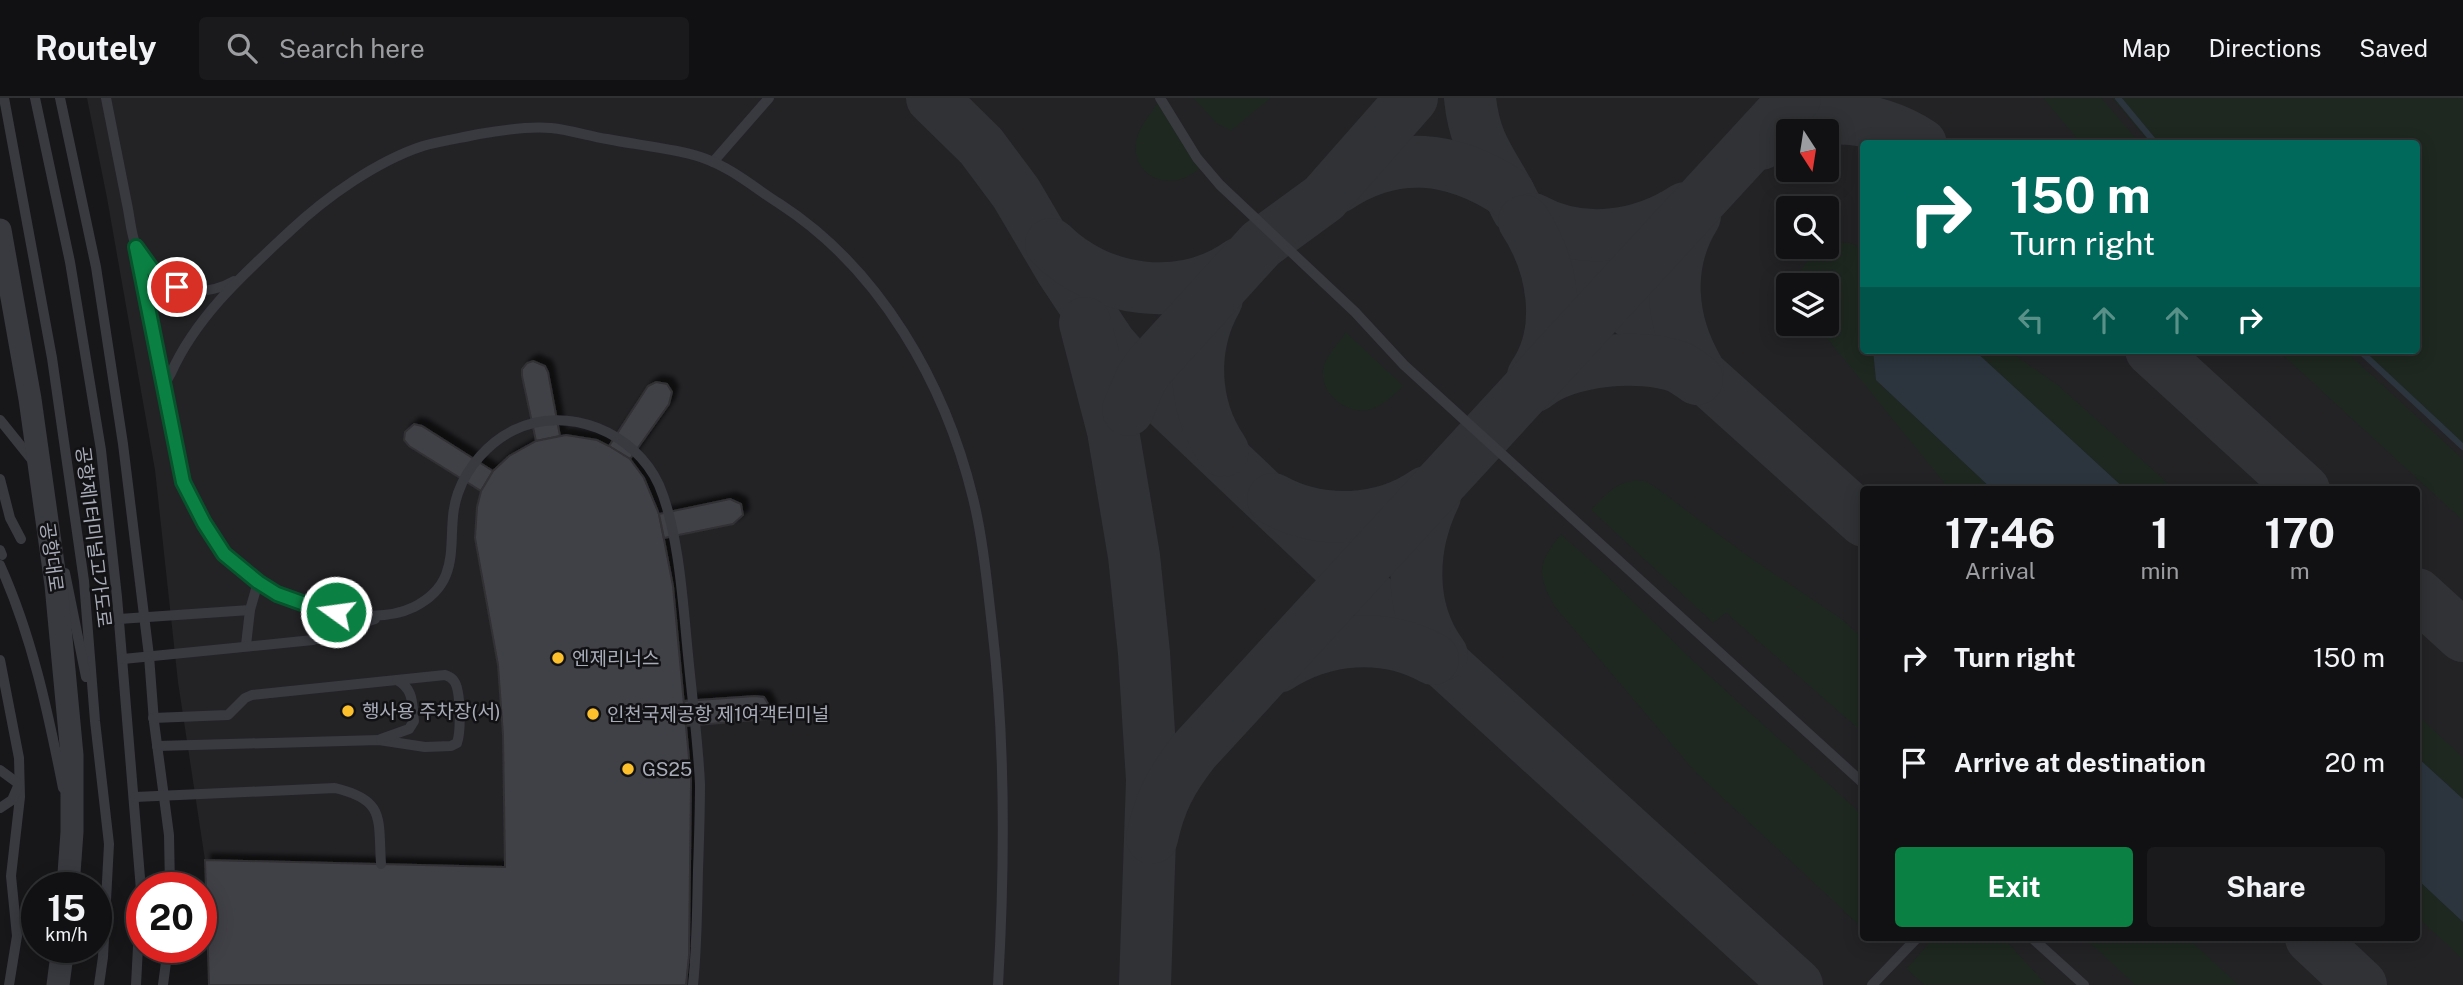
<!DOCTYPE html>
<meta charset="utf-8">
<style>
body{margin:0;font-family:"Public Sans","Noto Sans KR",sans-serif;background:#1a1a1c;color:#f1f3f6;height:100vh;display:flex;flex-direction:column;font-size:26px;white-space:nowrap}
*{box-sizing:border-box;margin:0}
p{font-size:23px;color:#9c9da0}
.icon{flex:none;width:38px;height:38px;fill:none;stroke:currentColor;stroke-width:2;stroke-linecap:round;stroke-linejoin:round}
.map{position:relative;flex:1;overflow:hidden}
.drawer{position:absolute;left:1860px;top:388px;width:560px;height:455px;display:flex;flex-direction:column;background:#111113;border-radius:7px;box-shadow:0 4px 18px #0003,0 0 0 2px #303133}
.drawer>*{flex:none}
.guide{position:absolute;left:1860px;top:42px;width:560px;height:214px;border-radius:7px;box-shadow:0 4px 18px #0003,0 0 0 2px #303133;background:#00695c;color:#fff;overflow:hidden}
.needle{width:46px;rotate:168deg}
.tools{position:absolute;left:1776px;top:21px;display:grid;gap:14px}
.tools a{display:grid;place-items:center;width:63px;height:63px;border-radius:7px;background:#111113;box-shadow:0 4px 18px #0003,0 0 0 2px #303133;font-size:35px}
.speed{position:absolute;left:21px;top:774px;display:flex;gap:14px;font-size:35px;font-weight:700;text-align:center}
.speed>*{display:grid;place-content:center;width:91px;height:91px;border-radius:50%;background:#111113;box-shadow:0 4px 18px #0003,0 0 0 2px #303133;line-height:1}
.speed small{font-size:18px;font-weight:400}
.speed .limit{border:10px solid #d22;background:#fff;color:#111}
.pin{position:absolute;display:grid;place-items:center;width:60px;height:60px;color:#fff;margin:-30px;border:4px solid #fff;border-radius:50%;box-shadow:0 2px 7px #0007}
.me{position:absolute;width:77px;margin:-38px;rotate:284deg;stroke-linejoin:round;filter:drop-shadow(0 0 5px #0008)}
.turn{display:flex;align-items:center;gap:24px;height:147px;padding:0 35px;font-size:32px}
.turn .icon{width:91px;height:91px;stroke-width:2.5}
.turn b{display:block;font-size:49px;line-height:60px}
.lanes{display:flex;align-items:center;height:66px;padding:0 35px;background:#0003;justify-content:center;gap:35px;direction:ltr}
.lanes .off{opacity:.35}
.eta{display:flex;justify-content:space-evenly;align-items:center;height:119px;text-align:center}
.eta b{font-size:42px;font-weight:700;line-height:49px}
.primary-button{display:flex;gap:14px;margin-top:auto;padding:14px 35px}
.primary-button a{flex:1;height:80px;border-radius:7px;background:#0b8043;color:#fff;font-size:28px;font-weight:700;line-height:80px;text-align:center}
.primary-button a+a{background:#1a1a1c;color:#f1f3f6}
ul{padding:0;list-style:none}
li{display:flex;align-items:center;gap:21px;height:105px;padding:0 35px}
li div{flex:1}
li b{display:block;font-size:26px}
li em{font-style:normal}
header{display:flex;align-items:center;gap:42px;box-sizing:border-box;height:98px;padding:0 35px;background:#111113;border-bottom:2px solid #303133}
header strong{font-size:33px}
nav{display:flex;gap:38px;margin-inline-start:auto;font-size:24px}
.search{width:490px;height:63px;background:#1a1a1c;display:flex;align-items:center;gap:18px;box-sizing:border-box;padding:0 24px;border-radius:7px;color:#9c9da0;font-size:26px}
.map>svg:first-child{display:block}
.built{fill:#232326;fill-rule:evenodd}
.green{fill:#1e2720}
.water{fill:#2c353e}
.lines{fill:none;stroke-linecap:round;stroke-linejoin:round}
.stream{stroke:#2c353e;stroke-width:6}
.taxiway{stroke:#303236;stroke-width:52}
.building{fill:#414146;stroke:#313035;stroke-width:2;filter:url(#shadow)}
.lane{stroke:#393a40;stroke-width:10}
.street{stroke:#393a40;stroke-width:23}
.route-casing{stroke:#07532c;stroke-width:18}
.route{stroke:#0b8043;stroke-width:12}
.poi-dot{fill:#fcc02c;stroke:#121214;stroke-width:2.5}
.labels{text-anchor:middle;stroke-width:5;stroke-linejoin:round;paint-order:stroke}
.street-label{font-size:19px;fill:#a8acb9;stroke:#121214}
.poi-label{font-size:19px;fill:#a8acb9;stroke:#121214;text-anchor:start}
</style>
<header>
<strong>Routely</strong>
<div class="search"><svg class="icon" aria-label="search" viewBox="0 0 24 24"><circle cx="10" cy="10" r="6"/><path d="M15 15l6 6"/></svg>Search here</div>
<nav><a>Map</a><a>Directions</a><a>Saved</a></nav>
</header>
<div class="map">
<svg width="2463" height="887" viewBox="0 0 2463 887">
<defs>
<filter id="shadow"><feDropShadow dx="6" dy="-6" stdDeviation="2" flood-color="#0009"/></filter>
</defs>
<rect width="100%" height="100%" fill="#171719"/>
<!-- built -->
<path class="built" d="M 87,0 L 2463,0 L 2463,887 L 209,887 L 205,762 L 178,584 L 155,372 L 107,100 ZM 1788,33 L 1827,33 L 1827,72 L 1788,72 ZM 1864,46 L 2417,46 L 2417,252 L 1864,252 ZM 1788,110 L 1827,110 L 1827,149 L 1788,149 ZM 1788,187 L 1827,187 L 1827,226 L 1788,226 ZM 1864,392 L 2417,392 L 2417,840 L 1864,840 Z"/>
<!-- green -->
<g class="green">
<path d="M 1193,0 L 1271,0 L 1231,33 L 1216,25 Z"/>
<path d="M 2043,0 L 2102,0 L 2140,45 L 2080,45 Z"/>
<path d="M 2112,0 L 2463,0 L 2463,350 L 2356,252 L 2417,252 L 2417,46 L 2150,45 Z"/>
<path d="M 1158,4 L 1201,70 C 1195,74 1189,79 1182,81 C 1156,89 1131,71 1136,43 C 1139,28 1150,16 1158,4 Z"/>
<path d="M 1835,144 L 1850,145 L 1864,150 L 1864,252 L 1873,252 L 1876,282 L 1993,392 L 1952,392 L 1944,385 L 1815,226 L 1827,226 L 1827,187 L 1797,187 C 1798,165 1818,151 1835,144 Z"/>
<path d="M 1346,234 L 1404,288 C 1394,297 1384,307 1372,311 C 1347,319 1316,294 1324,267 C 1328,255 1339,244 1346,234 Z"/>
<path d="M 1974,252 L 2008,252 L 2058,287 L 2176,392 L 2126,392 Z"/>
<path d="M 2277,252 L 2345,252 L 2463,361 L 2463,423 Z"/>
<path d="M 1636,382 L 1646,383 L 1654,388 L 1748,458 L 1842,521 L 1864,541 L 1864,636 L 1726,515 L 1713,525 L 1591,412 C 1604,397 1615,385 1636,382 Z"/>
<path d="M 1561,436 L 1598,469 L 1700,569 L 1864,718 L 1864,832 L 1694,673 L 1554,508 C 1536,475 1538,464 1561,436 Z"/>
<path d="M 2417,616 L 2463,659 L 2463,701 L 2417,659 Z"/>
<path d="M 2417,781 L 2463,824 L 2463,862 L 2417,819 Z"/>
<path d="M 1933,840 L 2004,840 L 2047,887 L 1924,887 L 1906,871 Z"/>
<path d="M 2084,840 L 2188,840 L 2239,887 L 2135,887 Z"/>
</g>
<!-- water -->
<g class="water">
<path d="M 1873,252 L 1974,252 L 2126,392 L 1993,392 L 1876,282 Z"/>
<path d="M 2417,659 L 2463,701 L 2463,824 L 2417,781 Z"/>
</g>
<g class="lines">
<!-- stream -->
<g class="stream">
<path d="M 2118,0 L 2156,46"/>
<path d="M 2359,252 L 2463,349"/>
</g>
<!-- taxiway -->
<g class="taxiway">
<path d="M 932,0 L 981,48 L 1016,95 L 1062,173 L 1111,247 L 1141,281 L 1352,481 L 1797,887"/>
<path d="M 1470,0 C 1475,52 1497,68 1517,111 L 1864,423"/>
<path d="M 1761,46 C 1806,9 1875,15 1921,46"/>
<path d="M 1338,89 C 1395,51 1453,58 1509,95"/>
<path d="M 1695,118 C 1665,166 1670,223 1698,271"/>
<path d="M 1533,121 C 1582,148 1641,139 1685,110"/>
<path d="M 1524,123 C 1553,167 1565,232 1533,278"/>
<path d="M 1051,146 C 1100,195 1182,206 1240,165"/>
<path d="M 1217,201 C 1190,248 1192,308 1223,353"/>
<path d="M 1085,225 L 1113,333 L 1134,458 L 1144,555 L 1152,682 L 1145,887"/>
<path d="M 2151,252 L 2304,392"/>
<path d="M 1535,288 C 1566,261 1641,255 1678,269 C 1685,272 1691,277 1697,281"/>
<path d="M 1128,312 L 1141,281 L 1149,269 L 1261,146 L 1324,100 L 1412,0"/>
<path d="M 1435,398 C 1411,447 1407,510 1442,557"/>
<path d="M 1273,401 C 1320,427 1382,425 1426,394"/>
<path d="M 2417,496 L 2463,538"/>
<path d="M 1278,569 C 1325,539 1384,534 1433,561"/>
<path d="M 1152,740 C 1160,703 1171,683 1194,653 L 1795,0"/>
<path d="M 2311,840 L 2361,887"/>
</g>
</g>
<!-- building -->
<g class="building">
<path d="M 533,263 L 545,268 L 548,274 L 560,338 L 536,343 L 522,278 L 522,271 L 527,265 Z"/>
<path d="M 656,284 L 667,286 L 672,294 L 669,306 L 630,361 L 609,348 L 648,288 Z"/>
<path d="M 414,326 L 422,328 L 493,373 L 481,393 L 409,348 L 404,342 L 405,334 Z"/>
<path d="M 566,337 L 597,342 L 609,348 L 630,361 L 644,380 L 659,416 L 673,488 L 691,682 L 689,857 L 686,887 L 209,887 L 205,762 L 505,769 L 503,637 L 498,567 L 475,440 L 477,409 L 481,393 L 493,373 L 509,358 L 536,343 Z"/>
<path d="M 730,401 L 741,406 L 743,417 L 733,426 L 664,440 L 659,416 Z"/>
<path d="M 755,598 L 764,599 L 771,611 L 767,621 L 686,628 L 684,603 Z"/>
</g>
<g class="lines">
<!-- lane -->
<g class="lane">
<path d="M 4,0 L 52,260 L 84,483 L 95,623 L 109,746 L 103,859 L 99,887"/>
<path d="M 35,0 L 70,164 L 101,352 L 117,499 L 141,792 L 136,887"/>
<path d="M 60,0 L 96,169 L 123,346 L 149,558 L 154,624 L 169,737 L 170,789"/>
<path d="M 106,0 C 113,35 120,71 127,106 C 130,120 131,136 136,148 C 152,189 197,204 234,183"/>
<path d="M 1160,0 L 1197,60 L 1220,87 L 1355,214 L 1404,267 L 1864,686"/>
<path d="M 713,64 L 769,0"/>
<path d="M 137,155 L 164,287"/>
<path d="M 0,322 L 33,363"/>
<path d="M 0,381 L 10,420 L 21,441"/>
<path d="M 0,452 L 2,457"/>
<path d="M 0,467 C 32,538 48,614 63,690"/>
<path d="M 65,475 L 86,579"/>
<path d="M 119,521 L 250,512"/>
<path d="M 246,547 L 250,512 L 258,484"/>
<path d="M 123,561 L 313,542 L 375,521"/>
<path d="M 0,562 L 19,660 L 20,699 L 11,778 L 17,838 L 9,887"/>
<path d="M 153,620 L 228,617 L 245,600 L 252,597 L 445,577 C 448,578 452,580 454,583 C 461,592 461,634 457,645 L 451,648 L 425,649 L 379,642 L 157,648"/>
<path d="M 381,641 L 409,631 L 414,623 C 412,606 414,591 397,582"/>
<path d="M 0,672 L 19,686 L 12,702 L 0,710"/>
<path d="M 135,699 L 335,690 C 386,702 378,721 381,766"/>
<path d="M 2032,840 L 2084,887"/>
<path d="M 163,887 L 168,849"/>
<path d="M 693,887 C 697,849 697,811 698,772 C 699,743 700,714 700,686 C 698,643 692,599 688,557 C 683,506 679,434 659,387 C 635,334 567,306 514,332 C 489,344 467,369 458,395 C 443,436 468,482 414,509 C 387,522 357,518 329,512 C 261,500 208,451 184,387 C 178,369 176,349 173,330 C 170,318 163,300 165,288 C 166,283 169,279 171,275 C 197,217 245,175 290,133 C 326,99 377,63 423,48 C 441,43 461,40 479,36 C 502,32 528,28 551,30 C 570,32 589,38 607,41 C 636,47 681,51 706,61 C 733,71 756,91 780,106 C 880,171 945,285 973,400 C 983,441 987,485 992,528 C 1006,647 1005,767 998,887"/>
<path d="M 1872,887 L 1917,840"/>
</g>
<!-- street -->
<g class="street">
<path d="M 0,132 L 30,301 L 56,487 L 72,657 L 72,734 L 68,789"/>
<path d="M 58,887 L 63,849"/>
</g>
</g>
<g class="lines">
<defs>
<path id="route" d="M 177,189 L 156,177 L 136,149 L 183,384 L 204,425 L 224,456 L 258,484 L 277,496 L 316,510 L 336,514"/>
</defs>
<!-- route casing -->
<use href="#route" class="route-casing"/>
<!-- route -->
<use href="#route" class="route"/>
</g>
<!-- markers -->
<g class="poi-dot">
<circle cx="558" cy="560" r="7"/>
<circle cx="348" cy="613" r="7"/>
<circle cx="593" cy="616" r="7"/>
<circle cx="628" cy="671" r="7"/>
</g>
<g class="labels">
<!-- street labels -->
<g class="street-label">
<text transform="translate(94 439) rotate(83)" y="7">공항제1터미널고가도로</text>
<text transform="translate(52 459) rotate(82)" y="7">공항대로</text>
</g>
<!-- poi labels -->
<g class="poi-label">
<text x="572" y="567">엔제리너스</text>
<text x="362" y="620">행사용 주차장(서)</text>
<text x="607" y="623">인천국제공항 제1여객터미널</text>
<text x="642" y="678">GS25</text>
</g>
</g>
</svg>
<div class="tools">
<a><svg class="needle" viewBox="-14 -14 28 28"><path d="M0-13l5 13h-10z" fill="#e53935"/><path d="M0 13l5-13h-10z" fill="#9c9da0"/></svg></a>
<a><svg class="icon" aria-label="search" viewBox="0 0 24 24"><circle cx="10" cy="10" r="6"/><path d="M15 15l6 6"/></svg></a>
<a><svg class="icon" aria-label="layers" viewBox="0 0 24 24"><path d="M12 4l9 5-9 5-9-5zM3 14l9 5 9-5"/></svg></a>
</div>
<div class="speed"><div>15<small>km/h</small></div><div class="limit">20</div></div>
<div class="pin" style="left:177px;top:189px;background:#d93025"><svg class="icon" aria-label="arrive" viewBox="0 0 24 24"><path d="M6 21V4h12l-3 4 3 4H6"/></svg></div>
<svg class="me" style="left:336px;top:514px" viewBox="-20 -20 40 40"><circle r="17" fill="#0b8043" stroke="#fff" stroke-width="3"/><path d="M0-11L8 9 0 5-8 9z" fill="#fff"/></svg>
<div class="guide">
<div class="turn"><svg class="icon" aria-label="right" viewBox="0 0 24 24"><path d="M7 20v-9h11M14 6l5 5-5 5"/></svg><div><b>150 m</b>Turn right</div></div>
<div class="lanes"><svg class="icon off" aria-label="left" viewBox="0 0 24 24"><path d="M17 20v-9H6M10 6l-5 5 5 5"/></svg><svg class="icon off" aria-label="ahead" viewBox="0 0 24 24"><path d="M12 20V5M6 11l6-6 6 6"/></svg><svg class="icon off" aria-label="ahead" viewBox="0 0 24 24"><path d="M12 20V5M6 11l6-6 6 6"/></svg><svg class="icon" aria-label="right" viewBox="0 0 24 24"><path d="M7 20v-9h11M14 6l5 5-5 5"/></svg></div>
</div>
<section class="drawer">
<div class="eta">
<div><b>17:46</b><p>Arrival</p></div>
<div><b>1</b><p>min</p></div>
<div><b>170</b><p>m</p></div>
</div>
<ul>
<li><svg class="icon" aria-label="right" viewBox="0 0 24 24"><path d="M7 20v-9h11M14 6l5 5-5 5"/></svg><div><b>Turn right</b></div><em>150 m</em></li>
<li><svg class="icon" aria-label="arrive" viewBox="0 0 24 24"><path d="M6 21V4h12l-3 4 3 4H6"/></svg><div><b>Arrive at destination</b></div><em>20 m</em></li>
</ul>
<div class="primary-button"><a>Exit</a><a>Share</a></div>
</section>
</div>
